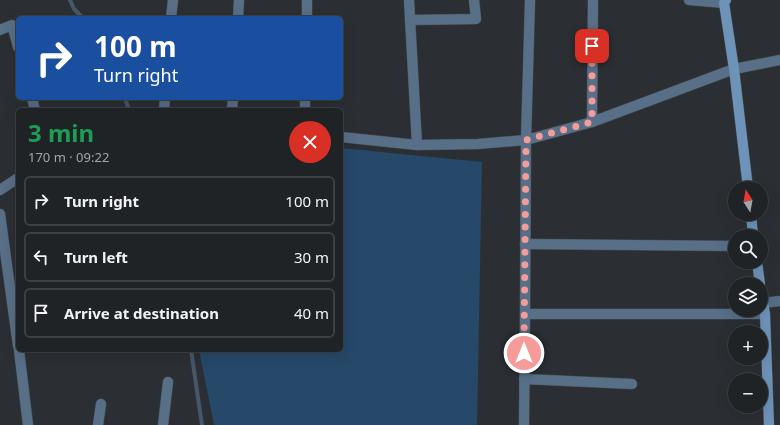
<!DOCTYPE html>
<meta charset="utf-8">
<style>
body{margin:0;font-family:"Noto Sans",sans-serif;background:#2d2f32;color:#f1f3f6;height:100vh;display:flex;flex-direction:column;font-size:15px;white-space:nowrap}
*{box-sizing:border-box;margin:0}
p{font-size:13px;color:#a2a4a7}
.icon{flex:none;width:22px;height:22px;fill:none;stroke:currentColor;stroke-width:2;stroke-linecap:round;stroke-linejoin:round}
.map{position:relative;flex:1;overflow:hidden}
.sheet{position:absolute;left:16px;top:108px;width:327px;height:244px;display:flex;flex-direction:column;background:#202326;border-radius:6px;box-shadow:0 4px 16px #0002,0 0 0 1px #3d4043}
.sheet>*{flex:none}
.hud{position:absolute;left:16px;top:16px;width:327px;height:84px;border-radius:6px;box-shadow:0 4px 16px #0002,0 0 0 1px #3d4043;background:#1a4fa0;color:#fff;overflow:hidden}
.needle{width:26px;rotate:349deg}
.controls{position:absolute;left:728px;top:181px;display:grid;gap:8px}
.controls a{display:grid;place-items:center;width:40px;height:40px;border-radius:50%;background:#202326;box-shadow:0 4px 16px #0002,0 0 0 1px #3d4043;font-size:20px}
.pin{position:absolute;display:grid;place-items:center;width:34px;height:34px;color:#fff;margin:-17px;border-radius:8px;box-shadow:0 2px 6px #0006}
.me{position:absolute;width:44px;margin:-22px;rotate:0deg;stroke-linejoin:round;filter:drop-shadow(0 0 3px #0008)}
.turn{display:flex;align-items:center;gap:14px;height:84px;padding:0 12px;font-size:18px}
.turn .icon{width:52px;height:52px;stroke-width:2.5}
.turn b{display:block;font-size:28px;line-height:34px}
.round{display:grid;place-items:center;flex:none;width:42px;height:42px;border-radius:21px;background:#2d2f32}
.overview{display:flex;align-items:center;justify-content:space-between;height:68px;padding:0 12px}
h1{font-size:24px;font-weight:700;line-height:30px;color:#1e9e55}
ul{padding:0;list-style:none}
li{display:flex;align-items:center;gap:12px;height:50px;margin:0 8px 6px;padding:0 4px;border:2px solid #3d4043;border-radius:6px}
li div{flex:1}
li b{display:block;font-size:15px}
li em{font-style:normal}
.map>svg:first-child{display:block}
.green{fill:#264869}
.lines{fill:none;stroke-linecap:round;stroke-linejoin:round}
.stream{stroke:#46576a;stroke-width:4}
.street-casing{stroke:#494d51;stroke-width:11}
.secondary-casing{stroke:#494d51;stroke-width:11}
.street{stroke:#576f87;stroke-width:10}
.secondary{stroke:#6d93b9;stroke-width:10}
.route{stroke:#f59b99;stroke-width:7;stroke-dasharray:0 12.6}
</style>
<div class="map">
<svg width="780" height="425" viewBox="0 0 780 425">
<rect width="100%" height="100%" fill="#2b2f33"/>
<!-- green -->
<path class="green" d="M 341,148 L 482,162 L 477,425 L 214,425 L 199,350 L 341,350 Z"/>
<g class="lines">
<!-- stream -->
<g class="stream">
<path d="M 70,0 L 74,9 L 83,18"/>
<path d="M 125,98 L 129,110"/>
<path d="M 191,350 L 202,425"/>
</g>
<defs>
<g id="street">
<path d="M 409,0 L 417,145"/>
<path d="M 530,0 L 526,140 L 525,314 L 765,314"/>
<path d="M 689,0 L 724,3"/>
<path d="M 171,18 L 173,0"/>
<path d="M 238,18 L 239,0"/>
<path d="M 307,18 L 307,0"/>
<path d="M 410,20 L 476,19 L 474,0"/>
<path d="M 0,30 L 12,25 L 18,47"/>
<path d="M 32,98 L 35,110"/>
<path d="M 164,110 L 165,98"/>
<path d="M 232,110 L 233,98"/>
<path d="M 305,110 L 305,98"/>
<path d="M 592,122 L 593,0"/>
<path d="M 341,137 L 417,145 L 478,144 L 526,140 L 592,122 L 734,69 L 780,60"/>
<path d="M 0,190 L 18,178"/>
<path d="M 0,214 L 18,346"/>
<path d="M 525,244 L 735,246"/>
<path d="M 763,303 L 780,301"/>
<path d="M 19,350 L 28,425"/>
<path d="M 524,379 L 632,384"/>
<path d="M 98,425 L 101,404"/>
<path d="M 163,425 L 168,382"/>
<path d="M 524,425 L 525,314"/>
</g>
<g id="secondary">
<path d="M 726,0 L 724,3 L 734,69 L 748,188"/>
<path d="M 751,214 L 753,236"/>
<path d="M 757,262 L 760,284"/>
<path d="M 761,289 L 765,314 L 769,425"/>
</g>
</defs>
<!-- street casing -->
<use href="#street" class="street-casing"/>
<!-- secondary casing -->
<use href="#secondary" class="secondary-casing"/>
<!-- street -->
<use href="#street" class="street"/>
<!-- secondary -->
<use href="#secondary" class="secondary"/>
</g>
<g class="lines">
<!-- route -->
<path class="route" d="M 524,353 L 526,140 L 592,122 L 592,46"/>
</g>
</svg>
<div class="controls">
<a><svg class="needle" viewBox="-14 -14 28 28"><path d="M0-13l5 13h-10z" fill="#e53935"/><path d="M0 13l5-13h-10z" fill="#a2a4a7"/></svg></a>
<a><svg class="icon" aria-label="search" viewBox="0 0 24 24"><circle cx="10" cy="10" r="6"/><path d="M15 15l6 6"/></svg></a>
<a><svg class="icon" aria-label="layers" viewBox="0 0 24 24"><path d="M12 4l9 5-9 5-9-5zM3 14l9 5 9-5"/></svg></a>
<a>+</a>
<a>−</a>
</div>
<div class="pin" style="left:592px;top:46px;background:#d93025"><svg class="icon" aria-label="arrive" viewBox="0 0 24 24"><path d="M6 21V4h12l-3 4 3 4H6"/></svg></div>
<svg class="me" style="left:524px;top:353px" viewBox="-20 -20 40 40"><circle r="17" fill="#f59b99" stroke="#fff" stroke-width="3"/><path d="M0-11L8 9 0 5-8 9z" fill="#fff"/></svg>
<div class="hud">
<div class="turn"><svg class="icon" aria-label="right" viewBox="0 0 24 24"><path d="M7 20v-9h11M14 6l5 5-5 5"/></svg><div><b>100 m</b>Turn right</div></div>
</div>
<section class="sheet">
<div class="overview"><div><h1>3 min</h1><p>170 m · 09:22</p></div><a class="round" style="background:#d93025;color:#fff"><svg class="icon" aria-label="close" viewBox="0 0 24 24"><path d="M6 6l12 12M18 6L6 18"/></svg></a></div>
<ul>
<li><svg class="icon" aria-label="right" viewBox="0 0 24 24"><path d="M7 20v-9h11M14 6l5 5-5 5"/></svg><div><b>Turn right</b></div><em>100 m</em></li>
<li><svg class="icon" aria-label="left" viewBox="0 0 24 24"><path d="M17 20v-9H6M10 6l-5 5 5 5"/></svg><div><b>Turn left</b></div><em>30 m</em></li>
<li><svg class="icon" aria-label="arrive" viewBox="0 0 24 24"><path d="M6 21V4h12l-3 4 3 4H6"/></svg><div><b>Arrive at destination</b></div><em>40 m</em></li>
</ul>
</section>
</div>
